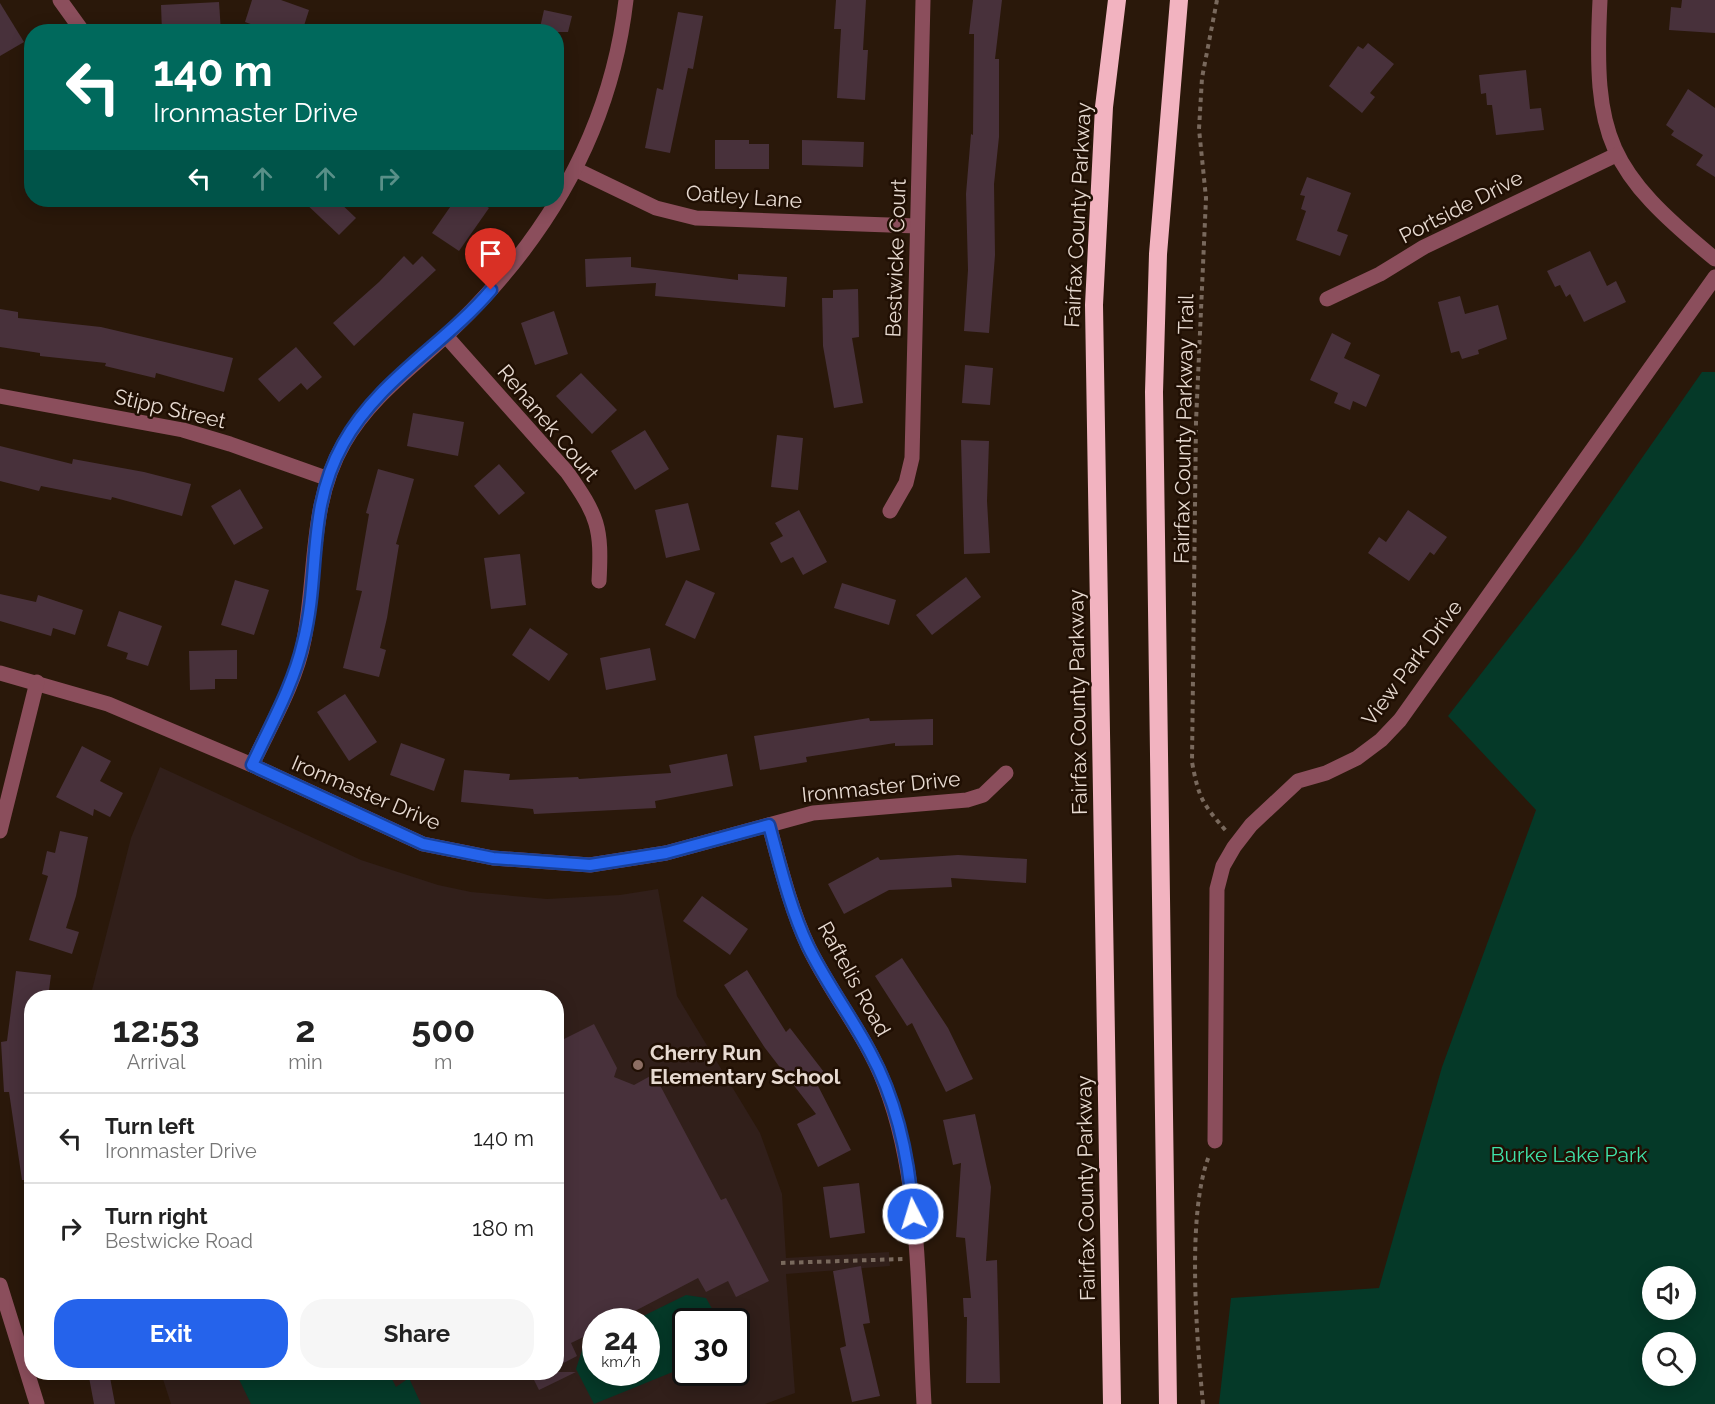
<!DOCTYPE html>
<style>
body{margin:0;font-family:Raleway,sans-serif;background:#f6f6f6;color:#222;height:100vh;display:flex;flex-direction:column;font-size:22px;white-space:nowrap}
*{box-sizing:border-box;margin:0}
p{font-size:20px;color:#767676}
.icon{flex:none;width:33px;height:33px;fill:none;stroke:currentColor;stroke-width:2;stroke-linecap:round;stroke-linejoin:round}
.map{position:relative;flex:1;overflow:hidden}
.sheet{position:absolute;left:24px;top:990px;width:540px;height:390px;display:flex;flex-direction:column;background:#fff;border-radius:24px;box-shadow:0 3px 15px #0003}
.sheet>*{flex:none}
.hud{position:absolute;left:24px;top:24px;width:540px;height:183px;border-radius:24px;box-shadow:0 3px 15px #0003;background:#00695c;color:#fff;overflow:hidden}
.fabs{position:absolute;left:1642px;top:1266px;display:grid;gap:12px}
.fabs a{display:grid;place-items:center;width:54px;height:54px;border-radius:50%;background:#fff;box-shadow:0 3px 15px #0003;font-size:30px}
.speed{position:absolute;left:582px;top:1308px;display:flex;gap:12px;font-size:30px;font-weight:700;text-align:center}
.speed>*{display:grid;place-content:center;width:78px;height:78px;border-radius:50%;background:#fff;box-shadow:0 3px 15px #0003;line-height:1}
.speed small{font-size:15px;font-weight:400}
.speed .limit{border:3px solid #111;border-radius:9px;background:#fff;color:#111}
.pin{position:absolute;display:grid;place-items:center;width:51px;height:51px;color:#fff;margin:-62px -26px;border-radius:50% 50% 50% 0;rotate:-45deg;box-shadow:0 0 6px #0007}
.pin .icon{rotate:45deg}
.me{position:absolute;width:66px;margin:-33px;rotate:355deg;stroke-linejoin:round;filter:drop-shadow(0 0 4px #0008)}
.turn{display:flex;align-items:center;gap:21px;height:126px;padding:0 30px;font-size:27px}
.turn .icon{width:78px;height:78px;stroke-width:2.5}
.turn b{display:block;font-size:42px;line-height:51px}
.lanes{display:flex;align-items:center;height:57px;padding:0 30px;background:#0003;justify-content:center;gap:30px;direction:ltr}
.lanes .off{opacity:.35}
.eta{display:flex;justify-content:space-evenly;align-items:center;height:102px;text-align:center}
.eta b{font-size:36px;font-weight:700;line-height:42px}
.button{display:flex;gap:12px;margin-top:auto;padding:12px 30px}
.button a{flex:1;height:69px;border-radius:24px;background:#2563eb;color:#fff;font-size:24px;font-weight:700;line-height:69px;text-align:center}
.button a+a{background:#f6f6f6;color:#222}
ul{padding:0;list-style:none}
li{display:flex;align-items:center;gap:18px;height:90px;padding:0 30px;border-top:2px solid #e0e0e0}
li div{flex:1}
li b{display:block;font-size:22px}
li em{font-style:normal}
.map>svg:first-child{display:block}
.education{fill:#311f1a;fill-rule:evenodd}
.green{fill:#053928;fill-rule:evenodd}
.building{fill:#48313b}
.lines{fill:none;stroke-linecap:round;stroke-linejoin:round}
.path{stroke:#79695d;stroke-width:4;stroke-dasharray:4.5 4.5;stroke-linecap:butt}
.street{stroke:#8b4e5c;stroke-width:15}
.highway{stroke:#f2b3c0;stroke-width:18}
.route-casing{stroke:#184099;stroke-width:15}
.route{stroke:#2563eb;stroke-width:10}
.education-dot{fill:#8d6e63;stroke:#200f03;stroke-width:2}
.labels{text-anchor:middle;stroke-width:5;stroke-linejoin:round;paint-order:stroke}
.street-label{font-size:21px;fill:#e7dad1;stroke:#200f03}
.poi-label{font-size:21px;font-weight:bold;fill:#e7dad1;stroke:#200f03;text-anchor:start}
.park-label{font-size:21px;fill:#3fe3aa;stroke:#200f03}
</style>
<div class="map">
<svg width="1715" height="1404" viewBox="0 0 1715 1404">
<rect width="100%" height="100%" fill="#2a180a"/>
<!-- education -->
<path class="education" d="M 160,767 L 361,860 L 438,885 L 471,892 L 547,899 L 620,895 L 658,889 L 677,996 L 760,1133 L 782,1194 L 786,1258 L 889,1252 L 890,1266 L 786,1274 L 795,1393 L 765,1404 L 171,1404 L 161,1373 L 556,1372 L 556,998 L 90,998 L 131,838 ZM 596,1322 L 646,1322 L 646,1372 L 596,1372 ZM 686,1322 L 736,1322 L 736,1372 L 686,1372 Z"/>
<!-- green -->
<g class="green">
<path d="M 1702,372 L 1715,372 L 1715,1404 L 1219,1404 L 1231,1298 L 1379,1288 L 1442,1067 L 1536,810 L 1448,716 L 1579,548 ZM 1653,1276 L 1686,1276 L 1686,1310 L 1653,1310 ZM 1653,1342 L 1686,1342 L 1686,1376 L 1653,1376 Z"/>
<path d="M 686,1295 L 706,1298 L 719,1321 L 686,1322 L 685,1367 L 594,1404 L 576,1369 L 583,1347 L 595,1341 L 596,1372 L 646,1372 L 646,1322 L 633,1321 Z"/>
<path d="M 236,1373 L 389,1373 L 396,1387 L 409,1378 L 421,1404 L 251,1404 Z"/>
</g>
<!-- building -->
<g class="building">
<path d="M 252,0 L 281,0 L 309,10 L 302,32 L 273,32 L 245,22 Z"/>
<path d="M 836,0 L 866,0 L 863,50 L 868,50 L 865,100 L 837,98 L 841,29 L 834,29 Z"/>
<path d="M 973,0 L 1002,0 L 995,59 L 999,59 L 999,137 L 994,184 L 995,255 L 989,333 L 964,331 L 968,270 L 966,194 L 971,134 L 973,135 L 974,34 L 969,34 Z"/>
<path d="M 1682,0 L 1715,0 L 1715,33 L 1669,30 L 1671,7 L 1681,8 Z"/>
<path d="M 219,2 L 221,32 L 162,32 L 161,5 Z"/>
<path d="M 0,3 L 24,42 L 0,56 Z"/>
<path d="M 544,10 L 572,16 L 568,32 L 539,32 Z"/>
<path d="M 678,12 L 703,16 L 693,69 L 688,68 L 670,153 L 645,148 L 657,88 L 663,90 Z"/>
<path d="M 1368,43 L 1394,64 L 1370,93 L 1375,97 L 1362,113 L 1329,86 L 1358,46 L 1363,49 Z"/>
<path d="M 1526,70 L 1530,109 L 1541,108 L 1544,130 L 1496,135 L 1492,105 L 1487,105 L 1486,93 L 1481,94 L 1479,75 Z"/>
<path d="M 1688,89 L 1715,108 L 1715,177 L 1696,165 L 1703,155 L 1671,135 L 1674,131 L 1666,125 Z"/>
<path d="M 715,140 L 749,140 L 749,144 L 769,144 L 769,169 L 715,169 Z"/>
<path d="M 802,140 L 864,142 L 863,167 L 802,165 Z"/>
<path d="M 1307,177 L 1351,193 L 1337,231 L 1348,235 L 1340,256 L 1296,240 L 1306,211 L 1301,209 L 1305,196 L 1300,195 Z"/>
<path d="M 302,200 L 337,200 L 356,218 L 339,235 Z"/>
<path d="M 455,200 L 476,200 L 489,208 L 459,251 L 432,233 Z"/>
<path d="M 1590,251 L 1607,286 L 1616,281 L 1626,302 L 1584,322 L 1570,294 L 1566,297 L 1560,285 L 1555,287 L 1547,271 Z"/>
<path d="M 404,256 L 413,265 L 422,256 L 436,270 L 354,346 L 333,323 L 379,282 Z"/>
<path d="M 631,257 L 631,267 L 738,280 L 738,274 L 787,277 L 785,307 L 655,296 L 656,283 L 586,287 L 585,259 Z"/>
<path d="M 858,289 L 859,337 L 852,338 L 863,403 L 834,408 L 823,346 L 822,298 L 833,298 L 833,290 Z"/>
<path d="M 1460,296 L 1465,314 L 1498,305 L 1507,339 L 1478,350 L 1479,354 L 1462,359 L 1459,351 L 1451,353 L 1438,302 Z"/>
<path d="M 0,309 L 18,312 L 18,318 L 101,327 L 233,358 L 224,392 L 156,373 L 155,378 L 105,366 L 106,363 L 40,356 L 40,353 L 0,347 Z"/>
<path d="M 554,311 L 568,354 L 535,365 L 521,323 Z"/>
<path d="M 1332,333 L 1351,343 L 1344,358 L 1380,375 L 1366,407 L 1353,401 L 1350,410 L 1334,403 L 1338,393 L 1310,380 Z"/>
<path d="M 296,347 L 322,377 L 307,390 L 301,383 L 279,402 L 258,379 Z"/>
<path d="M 965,365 L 993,368 L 990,405 L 962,403 Z"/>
<path d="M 581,373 L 617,410 L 592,434 L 556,396 Z"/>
<path d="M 413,413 L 464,422 L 458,456 L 407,446 Z"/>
<path d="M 645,430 L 669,469 L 635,490 L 611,451 Z"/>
<path d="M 777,435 L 803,438 L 798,490 L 771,487 Z"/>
<path d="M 961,440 L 989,441 L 987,501 L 990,553 L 964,554 Z"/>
<path d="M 0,446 L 72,464 L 73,459 L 144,472 L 191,484 L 182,516 L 112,497 L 111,500 L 41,486 L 39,491 L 0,481 Z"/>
<path d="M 499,464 L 525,493 L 499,515 L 474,486 Z"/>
<path d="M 378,469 L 414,479 L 396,544 L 399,545 L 387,618 L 380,648 L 386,650 L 379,677 L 343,668 L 362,591 L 356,590 L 369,514 L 366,513 Z"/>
<path d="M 240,489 L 263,528 L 234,545 L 211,506 Z"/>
<path d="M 688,503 L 700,550 L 666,558 L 655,510 Z"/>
<path d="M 799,510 L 827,562 L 803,575 L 793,557 L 781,563 L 770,543 L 783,536 L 775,523 Z"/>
<path d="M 1408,510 L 1447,537 L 1434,555 L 1430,552 L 1409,581 L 1368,553 L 1379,537 L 1386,542 Z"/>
<path d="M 520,554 L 526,605 L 491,609 L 484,558 Z"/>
<path d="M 966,577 L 981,597 L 932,635 L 916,615 Z"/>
<path d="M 235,580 L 269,590 L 254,635 L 221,625 Z"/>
<path d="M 686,580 L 715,593 L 695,639 L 665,625 Z"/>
<path d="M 842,583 L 896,600 L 889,625 L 834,608 Z"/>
<path d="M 0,594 L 36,602 L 38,595 L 83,610 L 75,635 L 53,628 L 51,636 L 0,621 Z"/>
<path d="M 119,611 L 162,626 L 148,666 L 126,659 L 128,653 L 107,646 Z"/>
<path d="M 530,628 L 568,654 L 549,681 L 512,655 Z"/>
<path d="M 650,648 L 656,680 L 606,690 L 600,658 Z"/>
<path d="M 237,650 L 237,679 L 215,679 L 215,689 L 190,690 L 189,651 Z"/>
<path d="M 345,694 L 377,742 L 349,761 L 317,712 Z"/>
<path d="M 869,718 L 870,721 L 933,719 L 933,745 L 895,746 L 895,743 L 806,757 L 807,762 L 760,770 L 754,736 Z"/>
<path d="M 401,743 L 445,759 L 434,791 L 390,775 Z"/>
<path d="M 82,746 L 111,761 L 100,781 L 123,793 L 110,817 L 94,809 L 93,816 L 56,797 Z"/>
<path d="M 727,754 L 733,786 L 655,801 L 656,808 L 534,814 L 533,809 L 461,802 L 464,770 L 510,774 L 509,780 L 578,777 L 579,779 L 671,773 L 669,765 Z"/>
<path d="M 60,831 L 88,837 L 76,896 L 66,928 L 79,932 L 72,954 L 29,940 L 48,876 L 42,874 L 47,851 L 55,853 Z"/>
<path d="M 958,855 L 1027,859 L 1026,883 L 951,878 L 952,887 L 889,890 L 844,914 L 828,884 L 878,857 L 880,860 Z"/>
<path d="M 702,896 L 748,929 L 730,955 L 683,921 Z"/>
<path d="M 902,958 L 948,1028 L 973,1079 L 946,1092 L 912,1023 L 907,1026 L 875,976 Z"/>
<path d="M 747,970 L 786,1032 L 790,1028 L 827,1076 L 817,1084 L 851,1150 L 818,1167 L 797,1124 L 816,1114 L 765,1048 L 724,985 Z"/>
<path d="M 16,971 L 51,975 L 48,998 L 32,998 L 32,1180 L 22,1180 L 9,1092 L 4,1092 L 1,1042 L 7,1041 Z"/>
<path d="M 594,1024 L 617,1068 L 614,1077 L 634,1085 L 654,1074 L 721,1200 L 726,1198 L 769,1281 L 736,1297 L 728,1281 L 706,1292 L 698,1278 L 614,1322 L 596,1322 L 596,1331 L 571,1343 L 577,1356 L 556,1367 L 556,1043 Z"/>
<path d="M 975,1114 L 991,1187 L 986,1261 L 997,1260 L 1000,1383 L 966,1383 L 967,1317 L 964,1317 L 963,1298 L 971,1298 L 965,1238 L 956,1237 L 961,1163 L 953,1165 L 943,1120 Z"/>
<path d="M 859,1183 L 865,1233 L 830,1238 L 823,1187 Z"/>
<path d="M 861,1266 L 870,1323 L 863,1324 L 880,1396 L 852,1402 L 840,1348 L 846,1346 L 833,1271 Z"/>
<path d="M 88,1372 L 109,1372 L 115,1404 L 94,1404 Z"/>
<path d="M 530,1372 L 576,1372 L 539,1390 Z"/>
</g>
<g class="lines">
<!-- path -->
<g class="path">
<path d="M 1217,0 L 1202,78 L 1199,129 L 1206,198 L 1196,422 L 1192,762 C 1199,800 1203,804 1227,832"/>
<path d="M 781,1263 L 903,1259"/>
<path d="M 1203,1404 C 1197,1340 1186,1214 1209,1156"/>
</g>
<!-- street -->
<g class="street">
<path d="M 60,0 L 83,32"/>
<path d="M 1600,0 C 1593,139 1608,171 1715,259"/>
<path d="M 577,170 L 656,208 L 696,218 L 917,226"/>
<path d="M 1327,299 L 1380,274 L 1424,247 L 1616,155"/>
<path d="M 446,336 L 567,472 C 598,516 602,527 599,581"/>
<path d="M 0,396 L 183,430 L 230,444 L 326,478"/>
<path d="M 890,511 L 906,483 L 912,458 L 923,0"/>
<path d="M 0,673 L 108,704 L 252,765 L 423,844 L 493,858 L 590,865 L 666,853 L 813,813 L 967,800 L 983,795 L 1006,773"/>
<path d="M 252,765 C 270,726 296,683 304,640 C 317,573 309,503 344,443 C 372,394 417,365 456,326 C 549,236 611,130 626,0"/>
<path d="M 769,825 C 780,865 790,907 808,946 C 831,994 866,1035 885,1085 C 922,1180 918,1302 924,1404"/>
<path d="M 0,831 L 37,682"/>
<path d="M 1215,1141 L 1217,889 L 1223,866 L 1234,847 L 1251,825 L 1298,781 L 1326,773 L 1357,758 L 1381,740 L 1400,720 L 1715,277"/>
<path d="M 0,1285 L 37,1404"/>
</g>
<!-- highway -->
<g class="highway">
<path d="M 1112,1404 L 1094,305 L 1104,107 L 1117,0"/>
<path d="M 1168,1404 L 1154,392 L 1158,254 L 1179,0"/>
</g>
</g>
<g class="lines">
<defs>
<path id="route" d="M 491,290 C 445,344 378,380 343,444 C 306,510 321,574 303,643 C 293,686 270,726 252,765 L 423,844 L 493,858 L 590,865 L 666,853 L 769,825 C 780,865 790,908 808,946 C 826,983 851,1016 870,1052 C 897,1101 909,1159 913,1214"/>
</defs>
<!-- route casing -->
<use href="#route" class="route-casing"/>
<!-- route -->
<use href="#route" class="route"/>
</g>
<!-- markers -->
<circle class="education-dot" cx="638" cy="1065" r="6"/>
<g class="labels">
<!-- street labels -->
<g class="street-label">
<text transform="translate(744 197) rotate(4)" y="7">Oatley Lane</text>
<text transform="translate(1461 207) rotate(-27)" y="7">Portside Drive</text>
<text transform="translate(1078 215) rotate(-87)" y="7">Fairfax County Parkway</text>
<text transform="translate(896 258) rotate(-88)" y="7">Bestwicke Court</text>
<text transform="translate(170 409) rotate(13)" y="7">Stipp Street</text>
<text transform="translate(548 423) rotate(50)" y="7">Rehanek Court</text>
<text transform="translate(1184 429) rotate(-89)" y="7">Fairfax County Parkway Trail</text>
<text transform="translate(1412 663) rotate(-53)" y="7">View Park Drive</text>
<text transform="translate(1078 702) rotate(-91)" y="7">Fairfax County Parkway</text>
<text transform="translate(881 787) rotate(-6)" y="7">Ironmaster Drive</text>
<text transform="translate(366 793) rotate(23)" y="7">Ironmaster Drive</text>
<text transform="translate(854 979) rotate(61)" y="7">Raftelis Road</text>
<text transform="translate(1086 1188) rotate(-91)" y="7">Fairfax County Parkway</text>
</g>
<!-- poi labels -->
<g class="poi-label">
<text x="650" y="1060">Cherry Run<tspan x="650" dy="24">Elementary School</tspan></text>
</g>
<!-- park labels -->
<g class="park-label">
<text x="1569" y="1162">Burke Lake Park</text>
</g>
</g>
</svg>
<div class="fabs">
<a><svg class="icon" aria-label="sound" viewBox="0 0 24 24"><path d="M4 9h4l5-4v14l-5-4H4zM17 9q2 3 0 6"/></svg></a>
<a><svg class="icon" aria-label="search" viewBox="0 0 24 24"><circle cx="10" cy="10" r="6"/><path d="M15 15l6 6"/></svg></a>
</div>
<div class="speed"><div>24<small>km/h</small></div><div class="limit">30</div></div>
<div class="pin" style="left:491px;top:290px;background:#d93025"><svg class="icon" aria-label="arrive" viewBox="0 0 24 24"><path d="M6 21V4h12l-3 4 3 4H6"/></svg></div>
<svg class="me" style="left:913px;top:1214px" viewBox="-20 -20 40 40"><circle r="17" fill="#2563eb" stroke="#fff" stroke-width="3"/><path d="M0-11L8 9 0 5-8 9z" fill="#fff"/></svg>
<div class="hud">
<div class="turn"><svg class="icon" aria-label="left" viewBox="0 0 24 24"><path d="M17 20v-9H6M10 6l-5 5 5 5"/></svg><div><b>140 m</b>Ironmaster Drive</div></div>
<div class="lanes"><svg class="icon" aria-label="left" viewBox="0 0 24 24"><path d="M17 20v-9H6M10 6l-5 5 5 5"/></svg><svg class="icon off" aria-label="ahead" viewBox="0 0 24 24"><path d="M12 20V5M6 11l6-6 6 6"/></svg><svg class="icon off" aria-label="ahead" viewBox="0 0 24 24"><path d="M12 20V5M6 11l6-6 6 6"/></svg><svg class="icon off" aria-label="right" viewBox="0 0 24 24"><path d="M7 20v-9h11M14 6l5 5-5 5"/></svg></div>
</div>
<section class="sheet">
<div class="eta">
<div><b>12:53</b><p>Arrival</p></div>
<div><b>2</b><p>min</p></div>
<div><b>500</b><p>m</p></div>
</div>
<ul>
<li><svg class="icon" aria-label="left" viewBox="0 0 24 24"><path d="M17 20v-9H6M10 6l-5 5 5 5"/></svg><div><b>Turn left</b><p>Ironmaster Drive</p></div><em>140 m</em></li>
<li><svg class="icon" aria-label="right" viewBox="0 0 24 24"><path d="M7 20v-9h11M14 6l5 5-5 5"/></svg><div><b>Turn right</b><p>Bestwicke Road</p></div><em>180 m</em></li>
</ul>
<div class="button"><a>Exit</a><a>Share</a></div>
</section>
</div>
